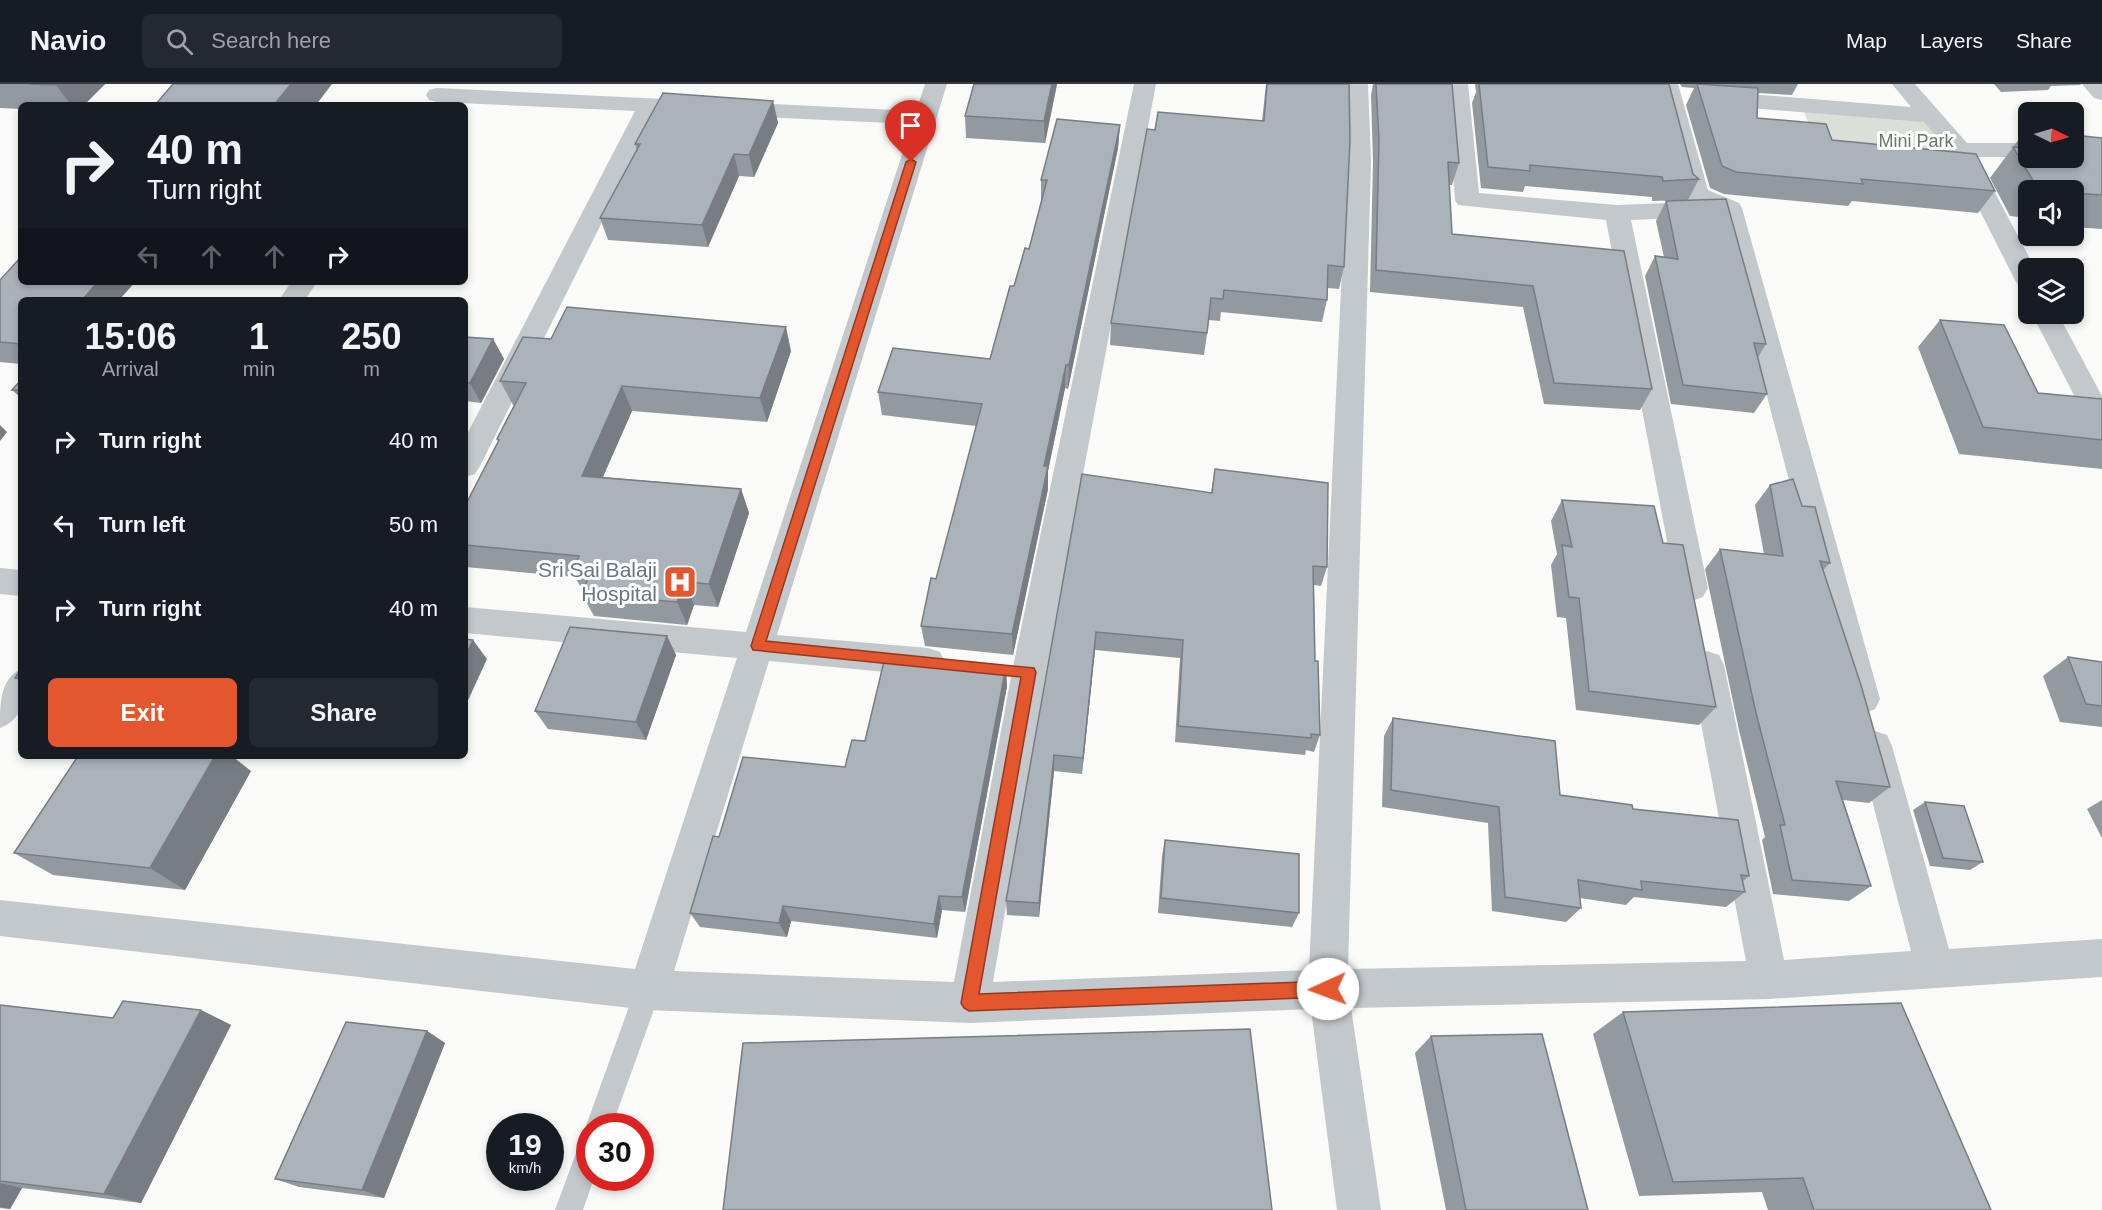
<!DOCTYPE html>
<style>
body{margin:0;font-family:Arial,sans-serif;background:#242831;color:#f1f3f6;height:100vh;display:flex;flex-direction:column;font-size:22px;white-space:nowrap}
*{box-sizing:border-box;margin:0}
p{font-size:20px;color:#9ea1a6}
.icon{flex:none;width:33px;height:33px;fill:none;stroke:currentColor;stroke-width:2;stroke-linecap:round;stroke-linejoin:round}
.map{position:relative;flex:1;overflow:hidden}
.sheet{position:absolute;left:18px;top:213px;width:450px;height:462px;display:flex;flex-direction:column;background:#171b24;border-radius:9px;box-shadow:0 3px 9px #0003}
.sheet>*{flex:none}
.banner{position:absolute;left:18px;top:18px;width:450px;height:183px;border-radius:9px;box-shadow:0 3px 9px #0003;background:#171b24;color:#f1f3f6;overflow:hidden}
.needle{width:39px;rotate:95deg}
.fabs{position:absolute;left:2018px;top:18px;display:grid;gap:12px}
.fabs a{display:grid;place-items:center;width:66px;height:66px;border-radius:9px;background:#171b24;box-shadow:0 3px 9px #0003;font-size:30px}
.speed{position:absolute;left:486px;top:1029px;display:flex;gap:12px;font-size:30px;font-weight:700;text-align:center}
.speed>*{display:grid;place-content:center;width:78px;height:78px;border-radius:50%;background:#171b24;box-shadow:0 3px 9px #0003;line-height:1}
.speed small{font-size:15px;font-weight:400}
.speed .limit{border:9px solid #d22;background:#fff;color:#111}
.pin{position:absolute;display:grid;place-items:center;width:51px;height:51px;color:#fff;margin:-62px -26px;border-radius:50% 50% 50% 0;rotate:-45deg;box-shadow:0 0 6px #0007}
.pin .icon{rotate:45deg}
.me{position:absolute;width:66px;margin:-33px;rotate:268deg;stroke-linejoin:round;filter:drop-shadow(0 0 4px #0008)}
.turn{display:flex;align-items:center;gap:21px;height:126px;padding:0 30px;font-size:27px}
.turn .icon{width:78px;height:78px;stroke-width:2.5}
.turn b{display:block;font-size:42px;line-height:51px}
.lanes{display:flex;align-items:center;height:57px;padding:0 30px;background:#0003;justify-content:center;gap:30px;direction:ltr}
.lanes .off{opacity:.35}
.eta{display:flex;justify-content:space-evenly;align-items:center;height:102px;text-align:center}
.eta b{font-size:36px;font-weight:700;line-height:42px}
.cta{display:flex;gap:12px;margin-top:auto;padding:12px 30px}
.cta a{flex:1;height:69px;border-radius:9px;background:#e4572e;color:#fff;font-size:24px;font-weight:700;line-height:69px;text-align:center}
.cta a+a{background:#242831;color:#f1f3f6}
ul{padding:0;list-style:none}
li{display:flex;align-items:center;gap:18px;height:84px;padding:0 30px}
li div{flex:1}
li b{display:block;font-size:22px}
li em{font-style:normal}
header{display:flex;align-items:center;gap:36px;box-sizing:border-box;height:84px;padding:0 30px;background:#171b24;border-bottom:2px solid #363941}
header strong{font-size:28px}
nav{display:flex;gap:33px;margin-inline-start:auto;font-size:21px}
.search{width:420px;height:54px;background:#242831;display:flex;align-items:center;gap:15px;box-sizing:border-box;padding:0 21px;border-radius:9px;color:#9ea1a6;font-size:22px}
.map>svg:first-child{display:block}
.green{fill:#dadfd7}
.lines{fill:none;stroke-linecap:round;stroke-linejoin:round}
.service{fill:#c3c8cc;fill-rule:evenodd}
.minor{fill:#c3c8cc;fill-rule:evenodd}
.wall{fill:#929a9f}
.shaded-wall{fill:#777d82}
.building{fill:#aab3b9;stroke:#777d82;stroke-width:1.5}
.route{fill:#e4572e;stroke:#94391e;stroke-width:1.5}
.labels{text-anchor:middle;stroke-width:6;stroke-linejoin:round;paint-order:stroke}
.far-park-label{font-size:18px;fill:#687a64;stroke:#fff}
.poi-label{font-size:21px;fill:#657683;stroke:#fff;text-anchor:end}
</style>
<header>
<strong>Navio</strong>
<div class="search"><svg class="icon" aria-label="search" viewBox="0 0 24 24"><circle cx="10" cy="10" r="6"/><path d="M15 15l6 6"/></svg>Search here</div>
<nav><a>Map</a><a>Layers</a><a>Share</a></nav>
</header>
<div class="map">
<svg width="2102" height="1126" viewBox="0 0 2102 1126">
<rect width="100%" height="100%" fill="#fafaf8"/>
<!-- green -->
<path class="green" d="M 1801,21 L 1933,32 L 1974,91 L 1823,74 Z"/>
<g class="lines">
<!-- service -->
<g class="service">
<path d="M 648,894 L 657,897 L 661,906 L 612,1042 L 590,1042 L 590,1051 L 586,1042 L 635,906 L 639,897 Z"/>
<path d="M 590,1055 L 590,1094 L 594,1094 L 583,1126 L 555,1126 L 580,1058 Z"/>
</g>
<!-- minor -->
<g class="minor">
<path d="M 925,0 L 947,0 L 777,551 L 928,564 L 940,568 L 945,578 L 940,588 L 928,592 L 769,577 L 674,887 L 954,898 L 1012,588 L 1134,0 L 1156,0 L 1046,588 L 993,898 L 1309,886 L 1347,78 L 1346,0 L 1368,0 L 1371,78 L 1348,885 L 1746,877 L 1690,581 L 1695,571 L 1707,567 L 1719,571 L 1724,581 L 1784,876 L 1911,867 L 1858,662 L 1863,651 L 1875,647 L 1887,651 L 1892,662 L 1949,865 L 2102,855 L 2102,893 L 1769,915 L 1351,924 L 1381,1126 L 1337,1126 L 1311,925 L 970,939 L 648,926 L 0,852 L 0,816 L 635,885 L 737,574 L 465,549 L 465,523 L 746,548 L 912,40 L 657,28 L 480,382 L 475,390 L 465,393 L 465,354 L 635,27 L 437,18 L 429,16 L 426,11 L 429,6 L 437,4 L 916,27 Z"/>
<path d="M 1446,0 L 1468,0 L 1479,109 L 1617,121 L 1694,118 L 1688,115 L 1685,110 L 1656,0 L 1678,0 L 1708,106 L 1739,119 L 1742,124 L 1880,615 L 1875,625 L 1863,630 L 1851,625 L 1846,615 L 1719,128 L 1716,127 L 1714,130 L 1705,133 L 1631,136 L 1708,504 L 1703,513 L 1692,517 L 1681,513 L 1676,504 L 1606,136 L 1458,121 L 1455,116 Z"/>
<path d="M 1892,0 L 1915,0 L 1967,59 L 2028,59 L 2028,73 L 1976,73 L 2035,184 L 2028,184 L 2028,204 L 2019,202 L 2015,196 L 1950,68 L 1924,38 L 1713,21 L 1705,19 L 1702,14 L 1705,9 L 1713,7 L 1911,23 Z"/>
<path d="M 2082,0 L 2102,0 L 2102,16 L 2094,14 Z"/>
<path d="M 291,198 L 317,198 L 305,216 L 279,216 Z"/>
<path d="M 2032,230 L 2058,230 L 2102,312 L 2102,349 L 2092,346 Z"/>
<path d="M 0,484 L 21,486 L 21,512 L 0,510 Z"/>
<path d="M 21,585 C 21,610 28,634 0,644 C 0,619 0,595 21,585 Z"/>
</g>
</g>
<!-- wall -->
<g class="wall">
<path d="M 0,0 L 105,0 L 84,21 L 21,21 L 21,25 L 0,24 Z"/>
<path d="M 974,0 L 1057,0 L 1045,59 L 966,54 L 965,32 Z"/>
<path d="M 1266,0 L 1349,0 L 1344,183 L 1339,205 L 1328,204 L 1327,216 L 1322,238 L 1221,228 L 1220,237 L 1209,236 L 1204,271 L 1110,261 L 1111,239 L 1262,37 Z"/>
<path d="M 1373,0 L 1452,0 L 1459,79 L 1452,101 L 1449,101 L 1452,150 L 1624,167 L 1652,305 L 1640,326 L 1544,320 L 1523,223 L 1370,208 L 1373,78 L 1371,11 Z"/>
<path d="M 1475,0 L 1669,0 L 1693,90 L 1699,95 L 1688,116 L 1652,117 L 1652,113 L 1525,102 L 1523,108 L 1481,104 L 1472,19 L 1476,8 Z"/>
<path d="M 1680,0 L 1798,0 L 1792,11 L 1758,9 L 1757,34 L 1832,56 L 1995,107 L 1978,129 L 1852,117 L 1848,122 L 1724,110 L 1710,104 L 1686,21 L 1694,4 L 1682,3 Z"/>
<path d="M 1994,0 L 2081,0 L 2080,1 L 2051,2 L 2048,6 L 2001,8 Z"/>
<path d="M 773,17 L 778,39 L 754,93 L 739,92 L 708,163 L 608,156 L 600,134 L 637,66 L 635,60 Z"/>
<path d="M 1120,41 L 1118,64 L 1068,305 L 1065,304 L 1048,387 L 1048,405 L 1013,571 L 925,562 L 921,542 L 936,495 L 976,342 L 882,331 L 878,308 L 990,275 L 1014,202 L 1029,165 L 1041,119 L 1041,96 Z"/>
<path d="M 2025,47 L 2028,48 L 2028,74 L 2102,54 L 2102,145 L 2073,143 L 2073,106 L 2028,106 L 2028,134 L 2010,132 L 1990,94 Z"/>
<path d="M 1666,117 L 1766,260 L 1758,273 L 1767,310 L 1754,329 L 1671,320 L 1645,192 L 1655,172 L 1664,173 L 1656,137 Z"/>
<path d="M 0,196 L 21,198 L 135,198 L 119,216 L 21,216 L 21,280 L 0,278 Z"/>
<path d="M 1940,236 L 2038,309 L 2102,315 L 2102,385 L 1959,370 L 1918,263 Z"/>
<path d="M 465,253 L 493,255 L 504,275 L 481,319 L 465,317 Z"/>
<path d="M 551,255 L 791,267 L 767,338 L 632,327 L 603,393 L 741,405 L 749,429 L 718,523 L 694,521 L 687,541 L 594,532 L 582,510 L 583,507 L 575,493 L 465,483 L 465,422 L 498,358 L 497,355 L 514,321 L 513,321 L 500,297 Z"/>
<path d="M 21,296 L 21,314 L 12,306 Z"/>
<path d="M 1215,385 L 1327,483 L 1321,502 L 1314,501 L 1315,577 L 1320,651 L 1314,668 L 1306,666 L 1305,671 L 1175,658 L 1180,574 L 1095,566 L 1082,690 L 1054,687 L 1039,833 L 1007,831 L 1006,817 L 1082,390 L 1211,409 Z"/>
<path d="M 1770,401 L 1802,422 L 1830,479 L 1823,486 L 1890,703 L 1869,719 L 1843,716 L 1871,802 L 1849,817 L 1773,810 L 1762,756 L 1765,753 L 1739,646 L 1705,485 L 1720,465 L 1764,470 L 1755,421 Z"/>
<path d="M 1562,416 L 1663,459 L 1716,623 L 1699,641 L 1576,626 L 1566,534 L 1557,533 L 1551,481 L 1557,470 L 1551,437 Z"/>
<path d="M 667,552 L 676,571 L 646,656 L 548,645 L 535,627 Z"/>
<path d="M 2068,573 L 2102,578 L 2102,643 L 2060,638 L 2043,592 Z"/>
<path d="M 1007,602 L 965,828 L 942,826 L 937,854 L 791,837 L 787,853 L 700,843 L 690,829 L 719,753 L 845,683 L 865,657 Z"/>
<path d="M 1393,634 L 1560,711 L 1633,725 L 1749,792 L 1742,798 L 1745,808 L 1726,823 L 1634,813 L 1626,821 L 1580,814 L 1581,824 L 1566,838 L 1492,827 L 1488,739 L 1382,723 L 1384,652 Z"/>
<path d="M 251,687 L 185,806 L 53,791 L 14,769 Z"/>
<path d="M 2102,716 L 2102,754 L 2087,725 Z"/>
<path d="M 1925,718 L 1983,778 L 1970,786 L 1930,782 L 1913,726 Z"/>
<path d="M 1165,756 L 1299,829 L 1292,843 L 1158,829 L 1162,772 Z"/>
<path d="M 0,921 L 113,934 L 201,926 L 231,941 L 141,1119 L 22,1104 L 10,1125 L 0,1124 Z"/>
<path d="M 1623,928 L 1991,1126 L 1768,1126 L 1762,1108 L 1639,1112 L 1593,950 Z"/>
<path d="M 427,947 L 445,959 L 384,1114 L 299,1103 L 275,1095 Z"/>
<path d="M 1431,952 L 1588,1126 L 1446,1126 L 1415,969 Z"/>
</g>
<!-- shaded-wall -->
<g class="shaded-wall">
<path d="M 58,0 L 105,0 L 84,21 L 71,21 L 56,1 Z"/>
<path d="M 291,0 L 332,0 L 316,21 L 274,21 Z"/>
<path d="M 1052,0 L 1057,0 L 1045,59 L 1044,37 Z"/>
<path d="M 773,17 L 778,39 L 754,93 L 749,71 Z"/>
<path d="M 1120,41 L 1118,64 L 1068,305 L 1069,281 Z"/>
<path d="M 734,70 L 739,92 L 708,163 L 702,141 Z"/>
<path d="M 98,198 L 135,198 L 119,216 L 82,216 Z"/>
<path d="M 786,243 L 791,267 L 767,338 L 760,314 Z"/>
<path d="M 493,255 L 504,275 L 481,319 L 470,299 Z"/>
<path d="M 1066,281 L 1065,304 L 1048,387 L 1048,405 L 1013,571 L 1012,550 L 1044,382 Z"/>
<path d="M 622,302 L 632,327 L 593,415 L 582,392 Z"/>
<path d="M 0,341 L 7,348 L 0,357 Z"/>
<path d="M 741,405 L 749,429 L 718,523 L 709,500 Z"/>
<path d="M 685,498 L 694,521 L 687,541 L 677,518 Z"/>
<path d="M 1096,548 L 1095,566 L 1082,690 L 1083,674 Z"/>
<path d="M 667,552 L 676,571 L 646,656 L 636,638 Z"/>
<path d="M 473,556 L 487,575 L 465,623 L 465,573 Z"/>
<path d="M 1006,583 L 1007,602 L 965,828 L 962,813 Z"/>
<path d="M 1054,671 L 1054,687 L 1039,833 L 1039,819 Z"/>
<path d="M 215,672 L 232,672 L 251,687 L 185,806 L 150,784 Z"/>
<path d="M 939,812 L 942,826 L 937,854 L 934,840 Z"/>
<path d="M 783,822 L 791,837 L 787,853 L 779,839 Z"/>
<path d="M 201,926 L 231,941 L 141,1119 L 104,1110 Z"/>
<path d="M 427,947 L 445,959 L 384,1114 L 362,1106 Z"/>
<path d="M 0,1099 L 22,1104 L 10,1125 L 0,1123 Z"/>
</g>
<!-- building -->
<g class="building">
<path d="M 30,0 L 58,0 L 56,1 Z"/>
<path d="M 173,0 L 291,0 L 274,21 L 155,21 Z"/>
<path d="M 974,0 L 1052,0 L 1044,37 L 965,32 Z"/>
<path d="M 1267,0 L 1349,0 L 1350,56 L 1344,183 L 1328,181 L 1327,216 L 1224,206 L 1223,215 L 1211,214 L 1207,249 L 1111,239 L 1147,45 L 1155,46 L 1158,28 L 1264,37 Z"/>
<path d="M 1376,0 L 1452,0 L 1459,79 L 1448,78 L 1452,150 L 1624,167 L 1652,305 L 1554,299 L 1533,202 L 1376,186 L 1379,56 Z"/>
<path d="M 1479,0 L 1669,0 L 1693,90 L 1699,95 L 1663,97 L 1662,93 L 1530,81 L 1530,87 L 1488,83 Z"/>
<path d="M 1697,0 L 1758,4 L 1757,34 L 1826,40 L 1832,56 L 1976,70 L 1995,107 L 1861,95 L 1863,100 L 1736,88 L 1722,82 Z"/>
<path d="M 663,9 L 773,17 L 749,71 L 734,70 L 702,141 L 600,134 L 640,60 L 635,60 Z"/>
<path d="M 1057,35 L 1120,41 L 1069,281 L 1066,281 L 1044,382 L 1048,382 L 1012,550 L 921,542 L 931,494 L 936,495 L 982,320 L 878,308 L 893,264 L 990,275 L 1010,202 L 1014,202 L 1025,164 L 1029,165 L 1047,96 L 1041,96 Z"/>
<path d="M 2073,51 L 2102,54 L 2102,111 L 2073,109 L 2073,106 L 2056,106 L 2053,102 L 2035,100 L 2013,63 L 2028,64 L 2028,74 L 2073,74 Z"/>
<path d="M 1726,115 L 1766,260 L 1754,259 L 1767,310 L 1683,301 L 1655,172 L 1678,175 L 1666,117 Z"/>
<path d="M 21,173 L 21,198 L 98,198 L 82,216 L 21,216 L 21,260 L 0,258 L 0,196 Z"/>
<path d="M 567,223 L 786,243 L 760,314 L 622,302 L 582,392 L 741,405 L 709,500 L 685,498 L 677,518 L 582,510 L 590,489 L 572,488 L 579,472 L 465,461 L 465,422 L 499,356 L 497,355 L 526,299 L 500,297 L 523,253 L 551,255 Z"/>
<path d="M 1940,236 L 2004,241 L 2038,309 L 2102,315 L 2102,356 L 1983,343 Z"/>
<path d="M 465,253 L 493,255 L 470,299 L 465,298 Z"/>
<path d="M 21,296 L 21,306 L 12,306 Z"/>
<path d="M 1215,385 L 1328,399 L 1327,483 L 1313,482 L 1315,577 L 1318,577 L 1320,651 L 1311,650 L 1311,654 L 1178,642 L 1183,556 L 1096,548 L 1083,674 L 1054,671 L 1039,819 L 1006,817 L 1082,390 L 1212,409 Z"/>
<path d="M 1793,395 L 1802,422 L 1815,423 L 1830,479 L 1820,477 L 1861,601 L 1890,703 L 1836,697 L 1871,802 L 1792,796 L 1780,741 L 1785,741 L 1756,629 L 1720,465 L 1783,472 L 1770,401 Z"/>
<path d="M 1562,416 L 1654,422 L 1663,459 L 1683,461 L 1716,623 L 1589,607 L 1579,514 L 1569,513 L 1562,461 L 1572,463 Z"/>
<path d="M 570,543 L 667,552 L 636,638 L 535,627 Z"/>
<path d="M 465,555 L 473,556 L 465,573 Z"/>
<path d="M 885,573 L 1006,583 L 962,813 L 939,812 L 934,840 L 783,822 L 779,839 L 690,829 L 713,752 L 719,753 L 743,673 L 845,683 L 852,656 L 865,657 Z"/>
<path d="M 2068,573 L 2102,578 L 2102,622 L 2086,620 Z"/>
<path d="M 21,585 L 21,595 L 15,594 Z"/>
<path d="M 1393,634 L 1555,657 L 1560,711 L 1632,721 L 1633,725 L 1738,736 L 1749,792 L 1741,791 L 1745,808 L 1641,797 L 1642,806 L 1578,796 L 1581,824 L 1505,813 L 1499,723 L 1391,706 Z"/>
<path d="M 78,672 L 215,672 L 150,784 L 14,769 Z"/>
<path d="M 1925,718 L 1964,722 L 1983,778 L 1943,774 Z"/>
<path d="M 1165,756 L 1299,770 L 1299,829 L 1161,814 Z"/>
<path d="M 123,917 L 201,926 L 104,1110 L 0,1097 L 0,921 L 113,934 Z"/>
<path d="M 1901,919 L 1991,1126 L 1814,1126 L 1803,1094 L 1673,1098 L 1623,928 Z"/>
<path d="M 346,938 L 427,947 L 362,1106 L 275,1095 Z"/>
<path d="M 1250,945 L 1272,1126 L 723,1126 L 743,959 Z"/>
<path d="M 1542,950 L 1588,1126 L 1466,1126 L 1431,952 Z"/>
</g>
<!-- route -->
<path class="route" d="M 911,75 L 916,78 L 766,557 L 1034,584 L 1036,588 L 979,910 L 1328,897 L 1333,899 L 1336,905 L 1333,910 L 1328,913 L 969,927 L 964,924 L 961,919 L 1021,593 L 753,566 L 751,562 L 906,78 Z"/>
<!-- icons -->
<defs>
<symbol id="hospital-square" viewBox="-11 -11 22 22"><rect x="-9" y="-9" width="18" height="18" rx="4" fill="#e4572e" stroke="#fff"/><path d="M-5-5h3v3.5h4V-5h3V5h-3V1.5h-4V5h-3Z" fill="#fff"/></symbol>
</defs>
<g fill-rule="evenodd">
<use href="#hospital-square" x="661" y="479" width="38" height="38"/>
</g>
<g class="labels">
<!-- far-park labels -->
<g class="far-park-label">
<text x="1916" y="63">Mini Park</text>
</g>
<!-- poi labels -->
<g class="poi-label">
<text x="657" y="493">Sri Sai Balaji<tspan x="657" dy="24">Hospital</tspan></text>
</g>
</g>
</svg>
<div class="fabs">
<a><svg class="needle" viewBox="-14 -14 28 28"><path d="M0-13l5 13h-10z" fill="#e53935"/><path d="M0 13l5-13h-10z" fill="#9ea1a6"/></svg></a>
<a><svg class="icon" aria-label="sound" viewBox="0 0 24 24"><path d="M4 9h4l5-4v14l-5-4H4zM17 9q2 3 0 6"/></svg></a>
<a><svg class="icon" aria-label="layers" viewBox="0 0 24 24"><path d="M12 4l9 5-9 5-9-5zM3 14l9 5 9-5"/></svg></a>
</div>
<div class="speed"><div>19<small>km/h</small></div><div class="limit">30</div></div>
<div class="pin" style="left:911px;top:78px;background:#d93025"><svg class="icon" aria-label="arrive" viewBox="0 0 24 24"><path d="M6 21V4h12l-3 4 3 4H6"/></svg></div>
<svg class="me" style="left:1328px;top:905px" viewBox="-20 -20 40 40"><circle r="19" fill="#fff"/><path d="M0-13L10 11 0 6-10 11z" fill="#e4572e"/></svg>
<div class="banner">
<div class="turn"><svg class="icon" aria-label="right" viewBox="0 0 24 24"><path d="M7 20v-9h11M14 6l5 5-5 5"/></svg><div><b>40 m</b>Turn right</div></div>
<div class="lanes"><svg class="icon off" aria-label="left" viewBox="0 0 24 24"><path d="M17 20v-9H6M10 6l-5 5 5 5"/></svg><svg class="icon off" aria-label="ahead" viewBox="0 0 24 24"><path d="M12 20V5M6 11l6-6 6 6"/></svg><svg class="icon off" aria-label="ahead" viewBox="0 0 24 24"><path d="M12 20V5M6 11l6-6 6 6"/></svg><svg class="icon" aria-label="right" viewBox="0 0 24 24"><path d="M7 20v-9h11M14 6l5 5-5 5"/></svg></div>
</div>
<section class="sheet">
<div class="eta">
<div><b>15:06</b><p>Arrival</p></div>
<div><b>1</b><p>min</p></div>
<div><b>250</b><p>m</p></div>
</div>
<ul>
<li><svg class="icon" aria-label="right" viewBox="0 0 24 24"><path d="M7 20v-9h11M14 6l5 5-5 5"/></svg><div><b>Turn right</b></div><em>40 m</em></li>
<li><svg class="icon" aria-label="left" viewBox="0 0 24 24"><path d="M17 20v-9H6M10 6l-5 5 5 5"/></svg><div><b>Turn left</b></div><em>50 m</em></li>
<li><svg class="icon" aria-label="right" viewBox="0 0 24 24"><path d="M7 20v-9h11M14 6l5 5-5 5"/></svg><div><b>Turn right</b></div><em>40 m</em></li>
</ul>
<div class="cta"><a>Exit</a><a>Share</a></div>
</section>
</div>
